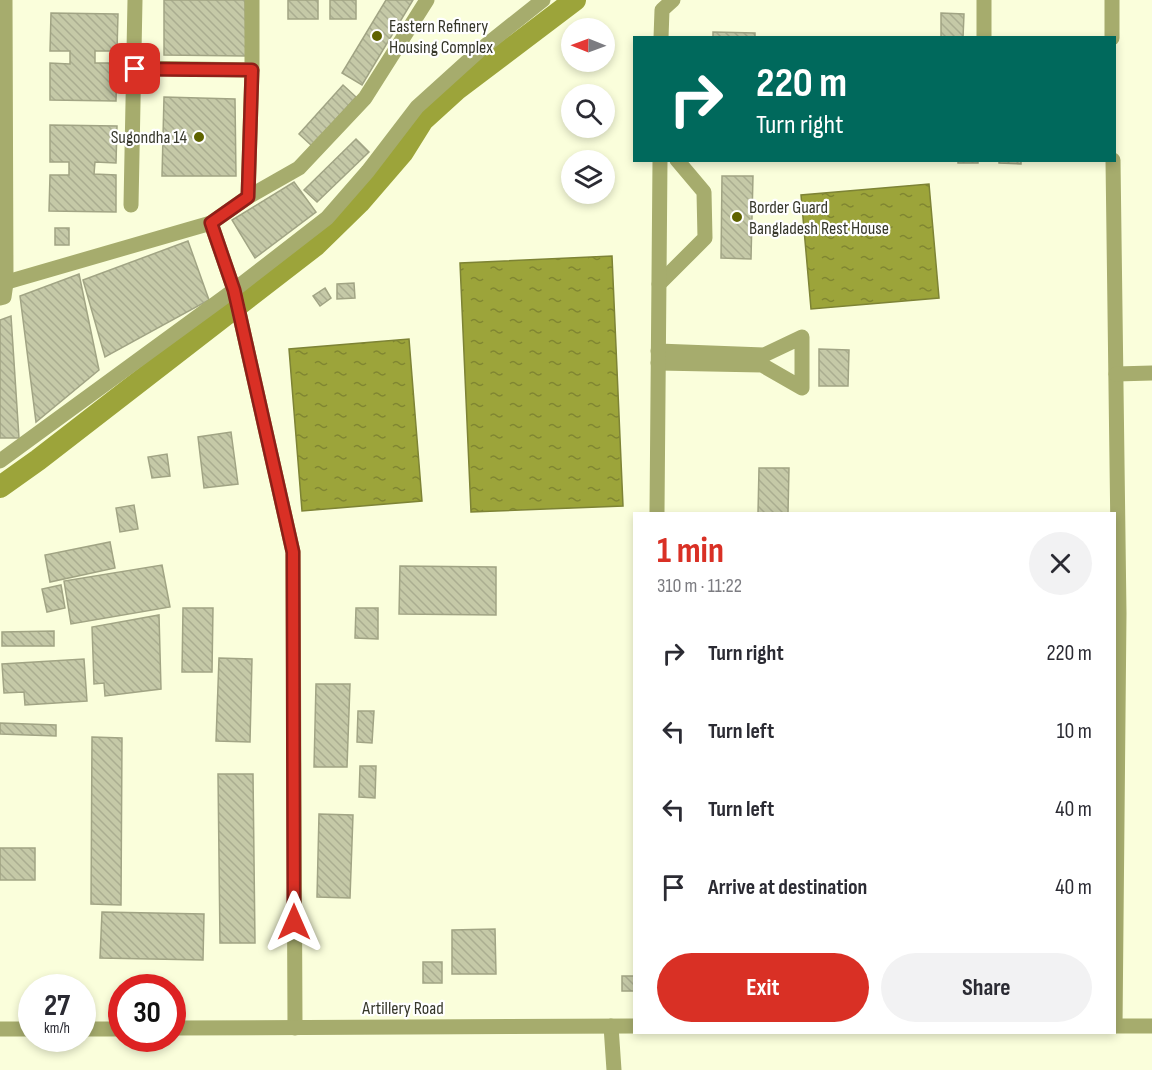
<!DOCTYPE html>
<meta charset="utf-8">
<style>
body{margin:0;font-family:"Sofia Sans Condensed",sans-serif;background:#f2f2f3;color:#2b2b33;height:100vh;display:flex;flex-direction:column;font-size:22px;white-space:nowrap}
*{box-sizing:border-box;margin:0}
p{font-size:20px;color:#7c7c81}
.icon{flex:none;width:33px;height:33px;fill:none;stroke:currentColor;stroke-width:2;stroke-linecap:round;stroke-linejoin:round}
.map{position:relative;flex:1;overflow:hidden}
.sheet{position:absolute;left:633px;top:512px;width:483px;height:522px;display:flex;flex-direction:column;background:#fff;border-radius:0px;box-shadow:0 3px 9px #0003}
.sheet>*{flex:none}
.guide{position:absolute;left:633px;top:36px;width:483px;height:126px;border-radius:0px;box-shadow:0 3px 9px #0003;background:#00695c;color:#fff;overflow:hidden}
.needle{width:39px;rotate:271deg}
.tools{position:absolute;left:561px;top:18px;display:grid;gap:12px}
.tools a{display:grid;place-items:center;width:54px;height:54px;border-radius:50%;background:#fff;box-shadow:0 3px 9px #0003;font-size:30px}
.speed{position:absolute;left:18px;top:974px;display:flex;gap:12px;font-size:30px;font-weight:700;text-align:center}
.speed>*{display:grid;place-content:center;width:78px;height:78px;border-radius:50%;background:#fff;box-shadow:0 3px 9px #0003;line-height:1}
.speed small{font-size:15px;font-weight:400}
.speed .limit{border:9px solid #d22;background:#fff;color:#111}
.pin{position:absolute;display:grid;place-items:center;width:51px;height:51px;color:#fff;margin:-26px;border-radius:12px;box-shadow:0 3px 9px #0006}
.me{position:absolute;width:66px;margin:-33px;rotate:0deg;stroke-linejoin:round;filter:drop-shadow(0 0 4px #0008)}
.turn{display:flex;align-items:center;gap:21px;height:126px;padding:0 24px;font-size:27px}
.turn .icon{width:78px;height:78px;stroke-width:2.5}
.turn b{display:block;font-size:42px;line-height:51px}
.round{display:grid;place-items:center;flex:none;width:63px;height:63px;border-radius:32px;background:#f2f2f3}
.overview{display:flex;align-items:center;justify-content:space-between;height:102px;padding:0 24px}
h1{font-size:36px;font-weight:700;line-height:45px;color:#d93025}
.cta{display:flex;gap:12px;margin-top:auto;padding:12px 24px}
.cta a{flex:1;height:69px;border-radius:36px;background:#d93025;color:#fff;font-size:24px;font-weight:700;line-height:69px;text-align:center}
.cta a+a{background:#f2f2f3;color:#2b2b33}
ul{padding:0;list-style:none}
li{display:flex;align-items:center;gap:18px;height:78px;padding:0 24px}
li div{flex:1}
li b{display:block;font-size:22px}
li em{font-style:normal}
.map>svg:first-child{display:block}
.water{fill:url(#water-ripples);stroke:#7d8335;stroke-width:1.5}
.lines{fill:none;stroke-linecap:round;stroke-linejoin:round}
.canal{stroke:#9ca43a;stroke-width:22}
.building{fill:url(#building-back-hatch);stroke:#a1a484;stroke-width:1.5}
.minor{stroke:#a6ac6d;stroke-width:15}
.route-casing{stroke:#8d1f18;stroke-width:15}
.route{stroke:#d93025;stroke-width:10}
.poi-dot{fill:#5f6300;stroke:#fff;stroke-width:2}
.labels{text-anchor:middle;stroke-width:4.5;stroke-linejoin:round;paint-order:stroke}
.poi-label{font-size:18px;fill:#36372a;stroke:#fff;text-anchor:start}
.street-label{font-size:18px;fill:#36372a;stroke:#fff}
</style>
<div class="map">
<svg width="1152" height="1070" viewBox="0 0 1152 1070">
<defs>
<pattern id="water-ripples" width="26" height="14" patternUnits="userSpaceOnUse" patternTransform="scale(1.5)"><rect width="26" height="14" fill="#9ca43a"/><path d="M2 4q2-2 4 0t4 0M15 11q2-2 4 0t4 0" fill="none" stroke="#808631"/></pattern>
<pattern id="building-back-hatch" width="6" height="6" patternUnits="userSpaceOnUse" patternTransform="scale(1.5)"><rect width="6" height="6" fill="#c5c9a7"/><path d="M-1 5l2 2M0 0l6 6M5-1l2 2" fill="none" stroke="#aaad90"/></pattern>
</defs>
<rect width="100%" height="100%" fill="#fafedb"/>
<!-- water -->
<g class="water">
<path d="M 929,184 L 939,298 L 811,309 L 801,195 Z"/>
<path d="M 612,256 L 623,506 L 471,512 L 460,263 Z"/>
<path d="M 409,339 L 422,501 L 302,511 L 289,349 Z"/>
</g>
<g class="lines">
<!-- canal -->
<path class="canal" d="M 0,487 L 38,460 L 316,245 L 359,203 L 403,152 L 423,120 L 456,90 L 575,0"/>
</g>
<!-- building -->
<g class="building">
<path d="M 164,0 L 245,0 L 246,56 L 164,55 Z"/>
<rect x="288" y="0" width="30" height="19"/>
<rect x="330" y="0" width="26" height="19"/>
<path d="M 386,0 L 413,0 L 362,85 L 342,73 Z"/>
<path d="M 51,13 L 118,14 L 117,51 L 95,51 L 95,63 L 117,63 L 116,101 L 50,100 L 50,63 L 70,64 L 70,51 L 50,51 Z"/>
<path d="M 941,13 L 964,14 L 963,38 L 941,38 Z"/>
<path d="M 713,32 L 755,33 L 755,38 L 713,38 Z"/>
<path d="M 343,85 L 356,97 L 312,146 L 299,134 Z"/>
<path d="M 164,97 L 235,99 L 236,176 L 162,176 Z"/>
<path d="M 50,125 L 117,126 L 116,163 L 95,162 L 94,174 L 116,175 L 116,212 L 49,211 L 50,175 L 69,175 L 69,162 L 50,162 Z"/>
<path d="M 356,139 L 369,152 L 317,202 L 304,190 Z"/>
<rect x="958" y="160" width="20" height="3"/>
<path d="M 999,160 L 1021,160 L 1021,164 L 999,163 Z"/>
<path d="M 722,176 L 753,176 L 751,259 L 721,258 Z"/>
<path d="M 294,182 L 316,212 L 255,258 L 232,220 Z"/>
<rect x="55" y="228" width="14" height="17"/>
<path d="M 188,241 L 209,300 L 105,357 L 83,280 Z"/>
<path d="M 79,274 L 99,370 L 36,422 L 20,296 Z"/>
<path d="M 354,283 L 355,298 L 337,299 L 337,284 Z"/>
<path d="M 325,288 L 331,298 L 320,306 L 313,296 Z"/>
<path d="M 11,316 L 19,438 L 0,438 L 0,320 Z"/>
<path d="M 819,349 L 849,350 L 848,386 L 819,386 Z"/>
<path d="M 231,432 L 238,484 L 204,488 L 198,437 Z"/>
<path d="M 167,454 L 170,476 L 152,478 L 148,457 Z"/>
<path d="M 759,468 L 789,468 L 788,513 L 758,513 Z"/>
<path d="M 134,505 L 138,529 L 120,532 L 116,508 Z"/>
<path d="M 110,542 L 115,568 L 50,582 L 45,555 Z"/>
<path d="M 162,565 L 170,607 L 71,624 L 64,581 Z"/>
<path d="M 400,566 L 496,567 L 496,615 L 399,614 Z"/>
<path d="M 61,585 L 65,608 L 47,612 L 42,589 Z"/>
<path d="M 183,608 L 213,608 L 212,672 L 182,672 Z"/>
<path d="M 356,608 L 378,608 L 378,639 L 355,638 Z"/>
<path d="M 159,615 L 161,689 L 105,696 L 104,683 L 94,684 L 92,627 Z"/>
<path d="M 54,631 L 54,646 L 2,646 L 2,632 Z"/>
<path d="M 219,658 L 252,659 L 250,742 L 216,741 Z"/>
<path d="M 84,659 L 87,701 L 25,705 L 24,692 L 4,693 L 2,664 Z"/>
<path d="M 316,684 L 350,684 L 347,767 L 314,767 Z"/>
<path d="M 358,711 L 374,711 L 372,743 L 357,742 Z"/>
<path d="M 0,723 L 56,725 L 56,736 L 0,734 Z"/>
<path d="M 92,737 L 122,738 L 121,905 L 91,904 Z"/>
<path d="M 360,766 L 376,766 L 375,798 L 359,797 Z"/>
<path d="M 218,774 L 253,774 L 255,943 L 220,943 Z"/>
<path d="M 319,814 L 353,815 L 350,898 L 317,897 Z"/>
<rect x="0" y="848" width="35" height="32"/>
<path d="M 102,912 L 204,914 L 203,960 L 100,958 Z"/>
<path d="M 495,929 L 496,974 L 452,974 L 452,930 Z"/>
<rect x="423" y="962" width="19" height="21"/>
<rect x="622" y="976" width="12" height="15"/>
</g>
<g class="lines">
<!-- minor -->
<g class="minor">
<path d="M 252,0 L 252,70"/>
<path d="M 984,0 L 984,38"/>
<path d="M 1112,0 L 1112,38"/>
<path d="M 661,38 L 662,10 L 673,0"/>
<path d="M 135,68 L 252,70 L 248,197"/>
<path d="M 1113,160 L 1119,613 L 1115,1026"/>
<path d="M 131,205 L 135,0"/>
<path d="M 211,223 L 234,290 L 293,552 L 295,1028"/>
<path d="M 0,284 L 211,223 L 248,197 L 299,168 L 365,98 L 427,0"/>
<path d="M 659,284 L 705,238 L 704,192 L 677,160"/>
<path d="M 0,298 L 4,297 L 6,283 L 5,0"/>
<path d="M 658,363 L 762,365 L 802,388 L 802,337 L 764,355 L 658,351"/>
<path d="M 1116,374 L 1152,373"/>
<path d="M 0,461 L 234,290 L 327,218 L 368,171 L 417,107 L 480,50 L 543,0"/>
<path d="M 657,513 L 660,160"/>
<path d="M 611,1026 L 614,1070"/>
<path d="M 1114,1026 L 1152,1026"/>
<path d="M 172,1028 L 634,1026"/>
<path d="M 0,1029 L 32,1029"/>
<path d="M 82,1029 L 122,1029"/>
</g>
</g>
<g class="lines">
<defs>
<path id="route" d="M 135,69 L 252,70 L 248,197 L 211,223 L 234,290 L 293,552 L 294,922"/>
</defs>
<!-- route casing -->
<use href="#route" class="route-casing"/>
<!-- route -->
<use href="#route" class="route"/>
</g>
<!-- markers -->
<g class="poi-dot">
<circle cx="377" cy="36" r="6"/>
<circle cx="199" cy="137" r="6"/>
<circle cx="737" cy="217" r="6"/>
</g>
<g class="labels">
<!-- poi labels -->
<g class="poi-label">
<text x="389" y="32">Eastern Refinery<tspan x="389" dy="21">Housing Complex</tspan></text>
<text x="187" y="143" text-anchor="end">Sugondha 14</text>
<text x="749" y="213">Border Guard<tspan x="749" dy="21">Bangladesh Rest House</tspan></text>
</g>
<!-- street labels -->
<g class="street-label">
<text x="403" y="1014">Artillery Road</text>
</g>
</g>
</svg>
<div class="tools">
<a><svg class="needle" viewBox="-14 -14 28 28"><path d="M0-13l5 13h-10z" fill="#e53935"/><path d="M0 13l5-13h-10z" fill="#7c7c81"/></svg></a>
<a><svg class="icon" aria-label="search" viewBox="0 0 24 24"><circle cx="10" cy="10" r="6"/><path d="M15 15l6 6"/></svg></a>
<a><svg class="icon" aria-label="layers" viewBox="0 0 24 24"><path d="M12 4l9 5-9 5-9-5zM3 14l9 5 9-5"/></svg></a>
</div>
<div class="speed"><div>27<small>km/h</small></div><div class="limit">30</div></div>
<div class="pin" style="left:135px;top:69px;background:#d93025"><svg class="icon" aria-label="arrive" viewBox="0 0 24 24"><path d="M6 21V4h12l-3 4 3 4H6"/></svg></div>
<svg class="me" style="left:294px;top:922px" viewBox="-20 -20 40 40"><path d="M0-17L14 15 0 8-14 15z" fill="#d93025" stroke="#fff" stroke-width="4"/></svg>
<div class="guide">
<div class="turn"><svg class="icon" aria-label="right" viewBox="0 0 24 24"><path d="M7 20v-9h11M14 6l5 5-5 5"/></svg><div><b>220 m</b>Turn right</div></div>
</div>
<section class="sheet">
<div class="overview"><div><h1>1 min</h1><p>310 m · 11:22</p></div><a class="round"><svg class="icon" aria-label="close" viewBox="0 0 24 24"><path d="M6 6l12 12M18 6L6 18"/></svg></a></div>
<ul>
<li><svg class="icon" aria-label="right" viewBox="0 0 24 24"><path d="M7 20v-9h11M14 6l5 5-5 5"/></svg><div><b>Turn right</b></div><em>220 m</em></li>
<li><svg class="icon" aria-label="left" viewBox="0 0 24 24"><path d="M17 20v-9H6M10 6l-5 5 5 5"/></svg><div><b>Turn left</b></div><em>10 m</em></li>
<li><svg class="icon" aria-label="left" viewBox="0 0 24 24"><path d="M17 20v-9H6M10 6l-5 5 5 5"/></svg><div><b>Turn left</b></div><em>40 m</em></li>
<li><svg class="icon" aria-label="arrive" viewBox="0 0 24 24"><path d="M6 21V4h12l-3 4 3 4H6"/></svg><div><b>Arrive at destination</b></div><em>40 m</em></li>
</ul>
<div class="cta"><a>Exit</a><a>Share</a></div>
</section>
</div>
